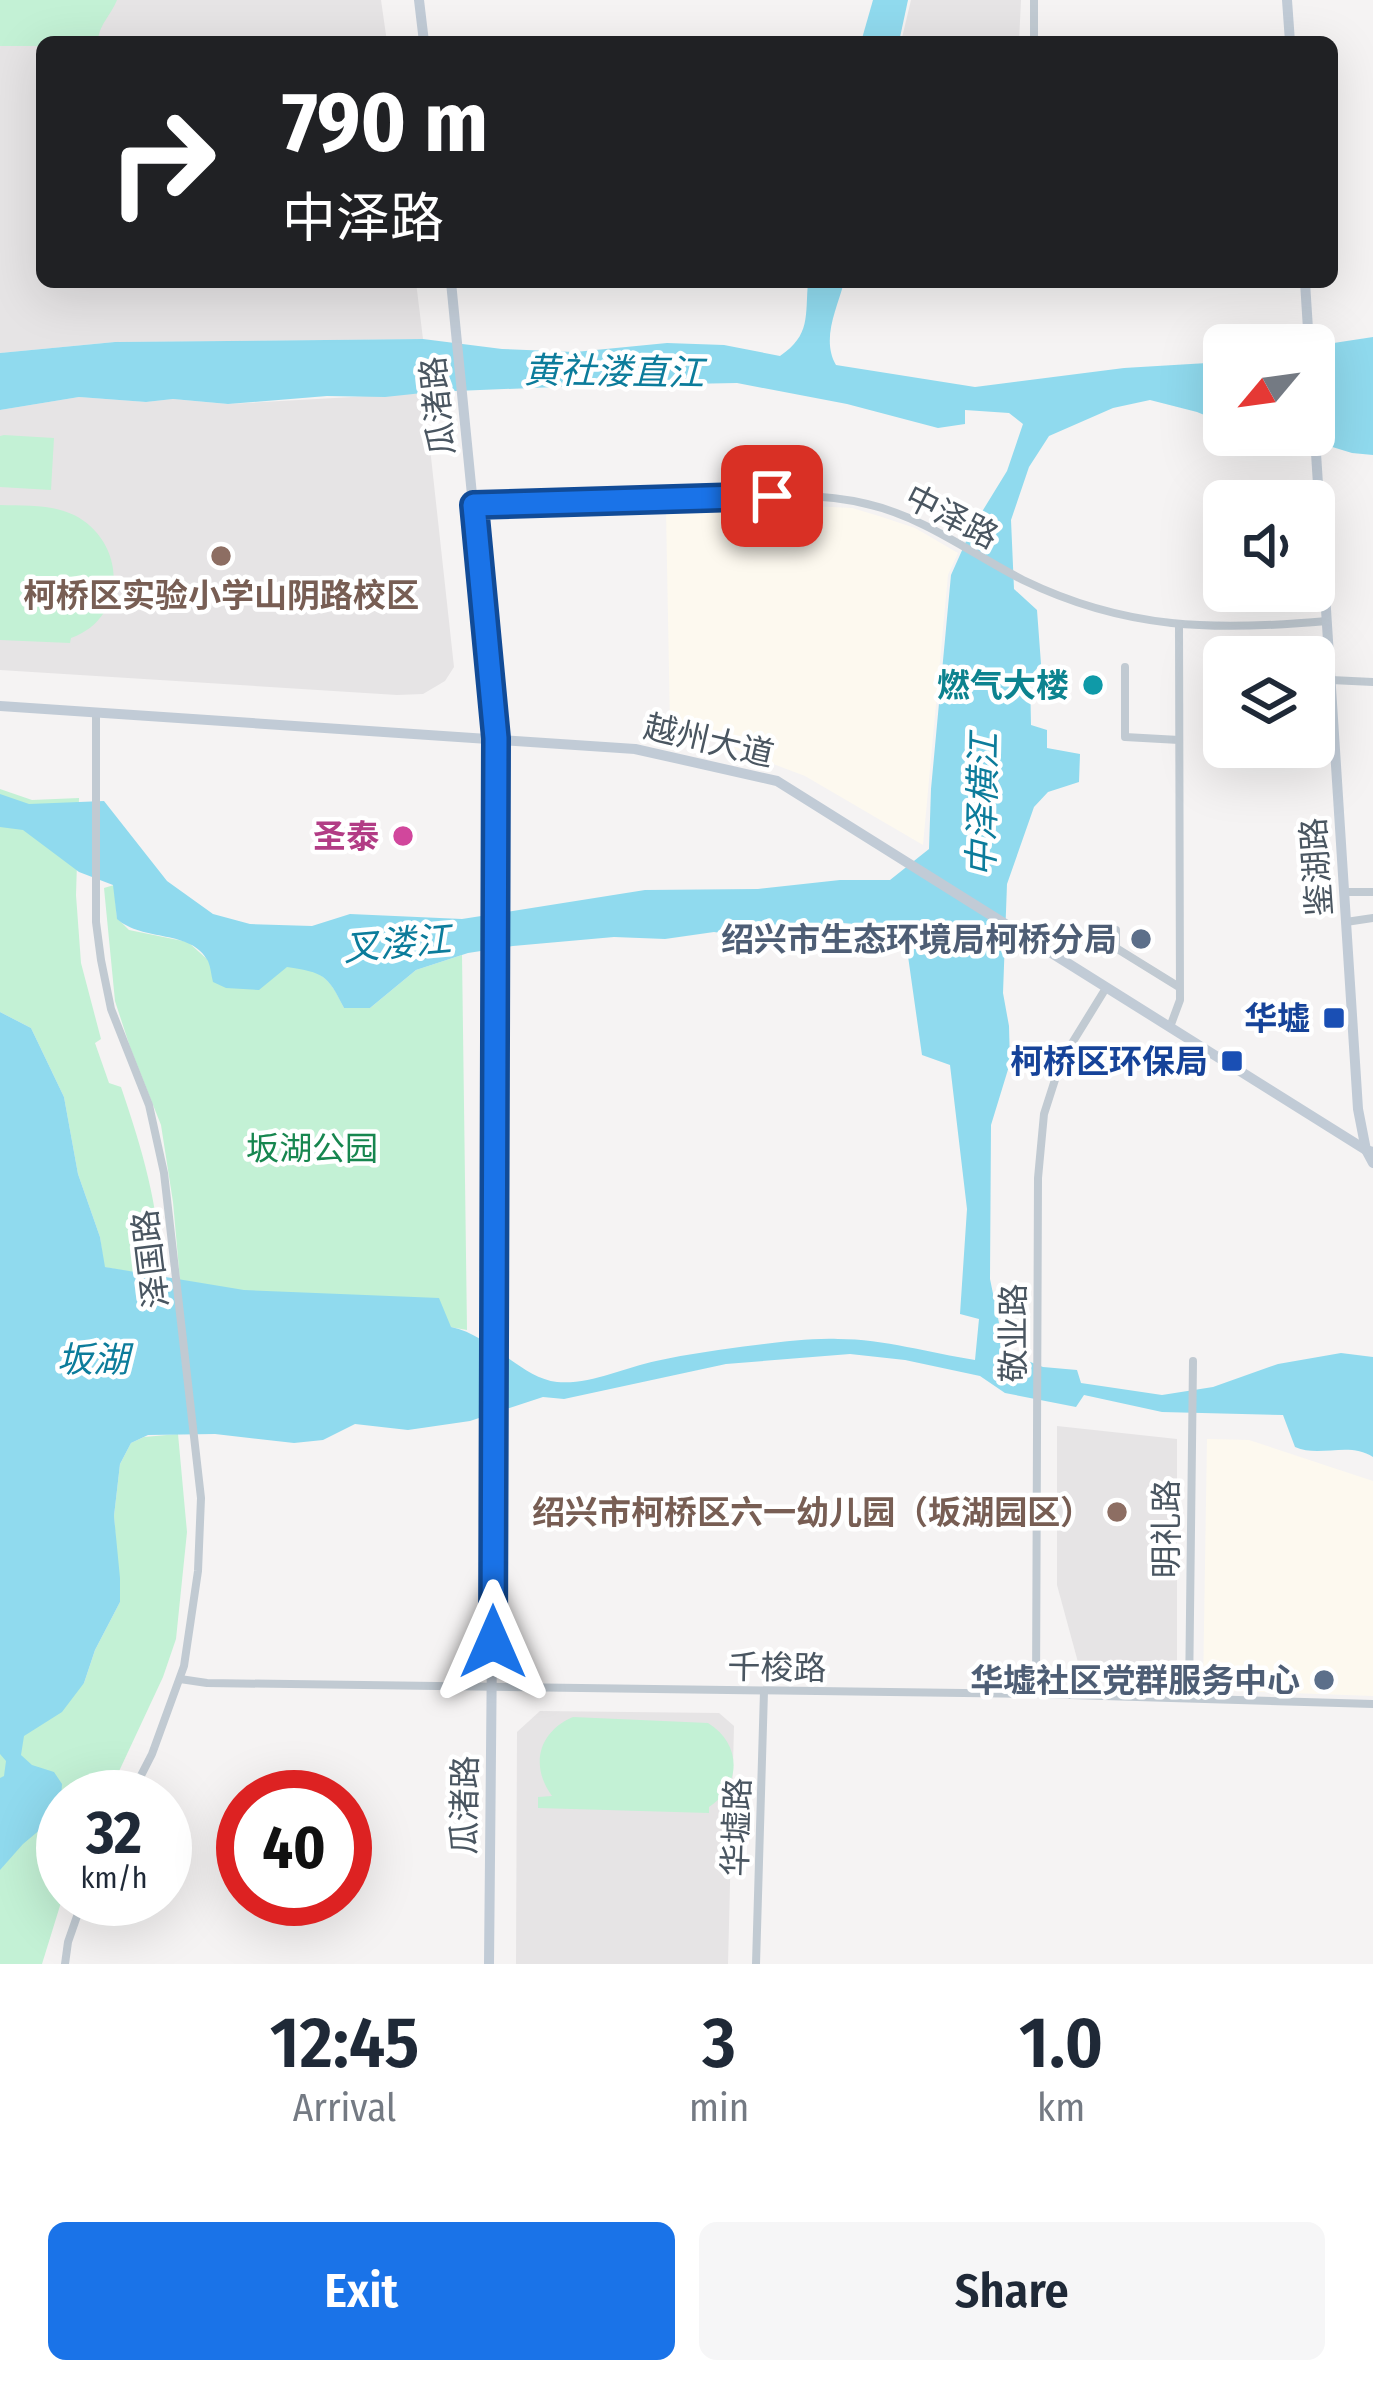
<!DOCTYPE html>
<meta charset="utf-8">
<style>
body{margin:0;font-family:"Fira Sans Condensed","Noto Sans SC",sans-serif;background:#f6f6f7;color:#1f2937;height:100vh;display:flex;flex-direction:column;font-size:45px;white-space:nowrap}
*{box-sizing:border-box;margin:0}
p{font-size:39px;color:#747a83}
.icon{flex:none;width:66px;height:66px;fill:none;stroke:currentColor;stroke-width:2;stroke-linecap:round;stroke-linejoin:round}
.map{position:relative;height:1964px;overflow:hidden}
.drawer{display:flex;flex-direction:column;background:#fff;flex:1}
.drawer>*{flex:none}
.banner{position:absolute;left:36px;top:36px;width:1302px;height:252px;border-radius:18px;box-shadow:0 12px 48px #0002;background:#202124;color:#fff;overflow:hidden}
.needle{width:78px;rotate:241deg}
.buttons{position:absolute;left:1203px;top:324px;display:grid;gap:24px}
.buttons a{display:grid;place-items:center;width:132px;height:132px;border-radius:18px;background:#fff;box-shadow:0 12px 48px #0002;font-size:60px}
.speed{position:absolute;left:36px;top:1770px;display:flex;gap:24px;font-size:60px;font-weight:700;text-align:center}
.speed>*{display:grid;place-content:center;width:156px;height:156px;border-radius:50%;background:#fff;box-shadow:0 12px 48px #0002;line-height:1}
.speed small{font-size:30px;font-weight:400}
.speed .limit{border:18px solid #d22;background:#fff;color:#111}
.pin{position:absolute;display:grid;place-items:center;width:102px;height:102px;color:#fff;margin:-51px;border-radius:24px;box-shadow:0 6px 18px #0006}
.me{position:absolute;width:132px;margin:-66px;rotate:0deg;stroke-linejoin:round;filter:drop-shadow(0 0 9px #0008)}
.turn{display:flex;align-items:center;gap:42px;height:252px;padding:0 48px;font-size:54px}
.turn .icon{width:156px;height:156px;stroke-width:2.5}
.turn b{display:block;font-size:84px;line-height:102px}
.eta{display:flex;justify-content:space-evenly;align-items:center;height:204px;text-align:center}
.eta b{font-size:72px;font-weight:600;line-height:84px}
.button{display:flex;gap:24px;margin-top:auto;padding:24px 48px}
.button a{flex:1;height:138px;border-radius:18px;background:#1a73e8;color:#fff;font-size:48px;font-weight:600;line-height:138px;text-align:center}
.button a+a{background:#f6f6f7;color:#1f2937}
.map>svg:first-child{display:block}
.commercial{fill:#fdf9ef}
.education{fill:#e6e4e5}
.green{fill:#c3f1d5}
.water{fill:#90daee}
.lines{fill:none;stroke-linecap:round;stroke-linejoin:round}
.street{stroke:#c1cad2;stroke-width:8}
.secondary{stroke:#c1cbd6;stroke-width:10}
.route-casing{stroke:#114b97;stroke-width:30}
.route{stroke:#1a73e8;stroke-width:21}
.education-dot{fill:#8d6e63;stroke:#fff;stroke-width:4.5}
.culture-dot{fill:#0f9aa8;stroke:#fff;stroke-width:4.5}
.hotel-dot{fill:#d1479c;stroke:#fff;stroke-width:4.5}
.service-dot{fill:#5c6f8a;stroke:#fff;stroke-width:4.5}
.transit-dot{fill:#1a4fb4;stroke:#fff;stroke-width:4.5}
.labels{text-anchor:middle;stroke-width:9;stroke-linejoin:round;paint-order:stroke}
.street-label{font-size:33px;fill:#4a5661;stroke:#fff}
.education-label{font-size:33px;font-weight:bold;fill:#785e54;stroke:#fff}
.culture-label{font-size:33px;font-weight:bold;fill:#0d838f;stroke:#fff;text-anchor:end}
.hotel-label{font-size:33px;font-weight:bold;fill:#b23c85;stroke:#fff;text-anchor:end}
.service-label{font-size:33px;font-weight:bold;fill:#4e5e75;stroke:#fff;text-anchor:end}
.transit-label{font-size:33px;font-weight:bold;fill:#164399;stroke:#fff;text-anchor:end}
.park-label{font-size:33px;fill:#17864f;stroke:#fff}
.water-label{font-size:36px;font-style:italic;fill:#0c7c9b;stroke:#fff}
</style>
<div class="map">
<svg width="1373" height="1964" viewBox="0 0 1373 1964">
<rect width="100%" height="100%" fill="#f5f3f3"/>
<!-- commercial -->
<g class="commercial">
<path d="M 810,506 L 852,508 L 879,516 L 915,528 L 958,553 L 948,575 L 923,845 L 805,776 L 670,725 L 666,510 Z"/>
<path d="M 1207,1439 L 1249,1440 L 1373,1481 L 1373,1696 L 1203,1690 Z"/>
</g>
<!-- education -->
<g class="education">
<path d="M 0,0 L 381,0 L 387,42 L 42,42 L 42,282 L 416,282 L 423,339 L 115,342 L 0,353 Z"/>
<path d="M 911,0 L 1021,0 L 1019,42 L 901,42 Z"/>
<path d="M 424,393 L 454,667 L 445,681 L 423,694 L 397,695 L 0,670 L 0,410 L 79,397 L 146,402 L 173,399 L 228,404 Z"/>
<path d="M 1057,1426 L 1177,1439 L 1177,1660 L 1160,1677 L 1082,1677 L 1057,1585 Z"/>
<path d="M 540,1711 L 719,1713 L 734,1726 L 728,1964 L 516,1964 L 517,1732 Z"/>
</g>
<!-- green -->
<g class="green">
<path d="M 0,0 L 117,0 C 111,15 98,26 98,42 L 42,42 L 42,46 L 0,46 Z"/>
<path d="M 4,435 L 54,438 L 51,490 L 0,487 L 0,436 Z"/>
<path d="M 0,505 C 25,506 51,504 74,515 C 126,541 129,617 71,638 L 70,643 L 0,640 Z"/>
<path d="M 0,789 L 32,800 L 79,798 L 76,895 L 81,963 L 101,1039 L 95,1043 L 109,1083 L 121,1087 C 143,1152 160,1208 161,1278 L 104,1267 L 100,1237 L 78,1174 L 64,1097 L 31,1028 L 0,1012 Z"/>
<path d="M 114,885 L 117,918 L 129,930 L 188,942 L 208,960 C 239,961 298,956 322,976 C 333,984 338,996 344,1008 L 370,1008 L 416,970 L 462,955 L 467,1330 L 180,1280 L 173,1202 L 161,1125 L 130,1047 L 115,1001 L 104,888 Z"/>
<path d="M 178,1434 L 187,1532 L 176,1639 L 163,1677 L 107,1797 L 63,1797 L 63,1896 L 42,1964 L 0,1964 L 0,1743 L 84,1683 L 95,1650 L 120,1602 L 114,1516 L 120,1464 L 131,1443 L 144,1437 Z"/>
<path d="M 573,1717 L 708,1723 C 742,1744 742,1785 709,1807 L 709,1813 L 538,1808 L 538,1797 L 552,1796 C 530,1766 538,1732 573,1717 Z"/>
</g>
<!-- water -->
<g class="water">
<path d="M 873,0 L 908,0 L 899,42 L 861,42 Z"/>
<path d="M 808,282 L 844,282 C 837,309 821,339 836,365 L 975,387 L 1124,368 L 1224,362 L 1224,423 L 1197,412 L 1150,400 L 1113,408 L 1049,436 L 1029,467 L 1011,520 L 1014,589 L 1037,610 L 1041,664 L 1030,676 L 1031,725 L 1047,730 L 1047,748 L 1080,754 L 1079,782 L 1048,792 L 1034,807 L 1007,884 L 1003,993 L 1009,1026 L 1010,1063 L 991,1125 L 990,1279 L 1005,1352 L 1043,1367 L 1077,1370 L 1081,1383 L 1162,1395 L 1213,1387 L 1278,1364 L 1341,1353 L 1373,1357 L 1373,1457 C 1349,1441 1320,1458 1295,1447 L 1283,1415 L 1162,1412 L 1084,1395 L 1076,1407 L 1005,1393 L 980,1376 L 905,1360 L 850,1354 L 726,1364 L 564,1399 L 543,1397 L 470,1421 L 408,1430 L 355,1424 L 323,1440 L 294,1443 L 215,1434 L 148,1435 L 131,1443 L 120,1464 L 114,1516 L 120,1578 L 120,1602 L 95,1650 L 84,1683 L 62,1712 L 24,1736 L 21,1755 L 32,1765 L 54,1772 L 62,1784 L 61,1799 L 54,1818 L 23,1844 L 0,1870 L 0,1778 L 4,1776 L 6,1761 L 0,1754 L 0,1012 L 31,1028 L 64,1097 L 78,1174 L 100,1237 L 105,1267 L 244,1290 L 439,1298 L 451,1327 C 489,1334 521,1378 557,1382 C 589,1385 624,1368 656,1361 C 688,1354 723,1349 756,1345 C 782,1342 812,1338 838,1339 C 884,1339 930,1353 975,1360 L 979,1319 L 960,1314 L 967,1209 L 950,1065 L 922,1055 L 906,942 L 891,927 L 843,923 L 842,938 L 785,942 L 714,932 L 665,939 L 614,937 L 513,946 L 468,953 L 416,970 L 370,1008 L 344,1008 C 327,974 324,973 287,967 L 259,990 L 226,988 L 213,982 C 211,975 211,968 208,961 C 191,929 143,942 117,919 L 113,885 L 79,872 L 23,830 L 0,827 L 0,794 L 29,804 L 104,801 L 167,881 L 213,914 L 250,924 L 312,926 L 350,914 L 462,919 L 645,890 L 758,889 L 840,880 L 890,880 L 929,849 L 931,789 L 951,575 L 972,528 L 1007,471 L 1023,424 L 1009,413 L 965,410 L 965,424 L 938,428 L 847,404 L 737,383 L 581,386 L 432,392 L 385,397 L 327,396 L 228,404 L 173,399 L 146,402 L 79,397 L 0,410 L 0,353 L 115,342 L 423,339 L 502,349 L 575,352 L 667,343 L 724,345 L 780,356 C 811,335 805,316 808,282 Z"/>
<path d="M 1373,337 L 1373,455 L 1352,453 L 1293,435 L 1314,435 L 1314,346 Z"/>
</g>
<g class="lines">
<!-- street -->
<g class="street">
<path d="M 1034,0 L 1034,42"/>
<path d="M 474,505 C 550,502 627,500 703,498 C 757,496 814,491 867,504 C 924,517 972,554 1023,580 C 1126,630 1215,631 1327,621"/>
<path d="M 1125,667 L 1125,737 L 1179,740"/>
<path d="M 1331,680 L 1373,682"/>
<path d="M 96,713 L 96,922 L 101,960 L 111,1009 L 149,1105 L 164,1173 L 201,1498 L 198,1571 L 184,1666 L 152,1754 L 130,1797"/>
<path d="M 1345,892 L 1373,892"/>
<path d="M 1346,922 L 1373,918"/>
<path d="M 1116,930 L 1116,948 L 1179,987"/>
<path d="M 1170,1027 L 1180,1000 L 1179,625"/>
<path d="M 180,1679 L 207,1683 L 1036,1694 L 1373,1704"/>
<path d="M 1036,1694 L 1038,1178 L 1044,1114 L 1061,1061 L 1106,988"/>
<path d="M 1189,1698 L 1193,1361"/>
<path d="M 65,1964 L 68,1942 L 83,1899"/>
<path d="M 756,1964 L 764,1691"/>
</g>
<!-- secondary -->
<g class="secondary">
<path d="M 419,0 L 424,42"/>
<path d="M 1287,0 L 1290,42"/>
<path d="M 451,282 L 496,738 L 495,1330 L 489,1964"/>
<path d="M 1305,282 L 1309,345"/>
<path d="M 1314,422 L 1358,1109 L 1366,1150 L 1373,1163"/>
<path d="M 0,706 L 635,749 L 777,781 L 1366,1150 L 1373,1152"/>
</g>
</g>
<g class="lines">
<defs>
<path id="route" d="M 493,1642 L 496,738 L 474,505 L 772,496"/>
</defs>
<!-- route casing -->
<use href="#route" class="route-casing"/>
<!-- route -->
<use href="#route" class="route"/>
</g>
<!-- markers -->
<g class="education-dot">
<circle cx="221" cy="556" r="12"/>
<circle cx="1117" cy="1512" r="12"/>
</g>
<circle class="culture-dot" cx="1093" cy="685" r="12"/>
<circle class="hotel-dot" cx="403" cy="836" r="12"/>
<g class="service-dot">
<circle cx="1141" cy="939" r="12"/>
<circle cx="1324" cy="1680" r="12"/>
</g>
<g class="transit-dot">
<rect x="1322" y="1006" width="24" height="24" rx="6"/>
<rect x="1220" y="1049" width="24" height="24" rx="6"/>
</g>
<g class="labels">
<!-- street labels -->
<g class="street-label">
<text transform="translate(437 406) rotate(-96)" y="12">瓜渚路</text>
<text transform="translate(952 516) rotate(27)" y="12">中泽路</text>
<text transform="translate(709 740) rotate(13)" y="12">越州大道</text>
<text transform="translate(1316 867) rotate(-94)" y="12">鉴湖路</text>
<text transform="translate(150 1259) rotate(-97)" y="12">泽国路</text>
<text transform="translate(1013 1333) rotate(-90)" y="12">敬业路</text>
<text transform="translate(1166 1529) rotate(-90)" y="12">明礼路</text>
<text transform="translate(777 1667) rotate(1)" y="12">千梭路</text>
<text transform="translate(464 1805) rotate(-89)" y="12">瓜渚路</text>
<text transform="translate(736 1827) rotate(-88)" y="12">华墟路</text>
</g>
<!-- education labels -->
<g class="education-label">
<text x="221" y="607">柯桥区实验小学山阴路校区</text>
<text x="1093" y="1524" text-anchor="end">绍兴市柯桥区六一幼儿园（坂湖园区）</text>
</g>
<!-- culture labels -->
<g class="culture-label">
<text x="1069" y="697">燃气大楼</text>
</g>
<!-- hotel labels -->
<g class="hotel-label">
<text x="379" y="848">圣泰</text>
</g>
<!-- service labels -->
<g class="service-label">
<text x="1117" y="951">绍兴市生态环境局柯桥分局</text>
<text x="1300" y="1692">华墟社区党群服务中心</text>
</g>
<!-- transit labels -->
<g class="transit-label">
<text x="1310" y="1030">华墟</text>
<text x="1208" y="1073">柯桥区环保局</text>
</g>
<!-- park labels -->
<g class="park-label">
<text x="312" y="1160">坂湖公园</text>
</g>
<!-- water labels -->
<g class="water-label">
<text transform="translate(614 371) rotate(1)" y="13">黄社溇直江</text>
<text transform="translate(982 805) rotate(-89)" y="13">中泽横江</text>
<text transform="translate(397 943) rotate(-5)" y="13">叉溇江</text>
<text x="93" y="1372">坂湖</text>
</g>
</g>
</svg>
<div class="buttons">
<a><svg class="needle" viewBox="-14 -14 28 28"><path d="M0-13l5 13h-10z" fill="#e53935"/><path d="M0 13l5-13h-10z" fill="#747a83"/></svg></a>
<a><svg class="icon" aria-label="sound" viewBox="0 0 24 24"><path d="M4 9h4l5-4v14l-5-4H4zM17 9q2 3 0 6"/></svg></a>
<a><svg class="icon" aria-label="layers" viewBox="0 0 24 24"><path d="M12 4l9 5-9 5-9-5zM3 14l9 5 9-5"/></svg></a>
</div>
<div class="speed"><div>32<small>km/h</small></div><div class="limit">40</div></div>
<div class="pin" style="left:772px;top:496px;background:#d93025"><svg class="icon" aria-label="arrive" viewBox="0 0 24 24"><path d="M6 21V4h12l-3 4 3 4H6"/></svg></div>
<svg class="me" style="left:493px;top:1642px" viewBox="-20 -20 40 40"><path d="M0-17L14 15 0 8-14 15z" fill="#1a73e8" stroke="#fff" stroke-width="4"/></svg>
<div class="banner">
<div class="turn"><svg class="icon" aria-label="right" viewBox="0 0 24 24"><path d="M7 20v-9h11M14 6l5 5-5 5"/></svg><div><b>790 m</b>中泽路</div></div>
</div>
</div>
<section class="drawer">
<div class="eta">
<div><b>12:45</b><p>Arrival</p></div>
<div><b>3</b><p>min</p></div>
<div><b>1.0</b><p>km</p></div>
</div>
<div class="button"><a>Exit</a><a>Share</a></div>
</section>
